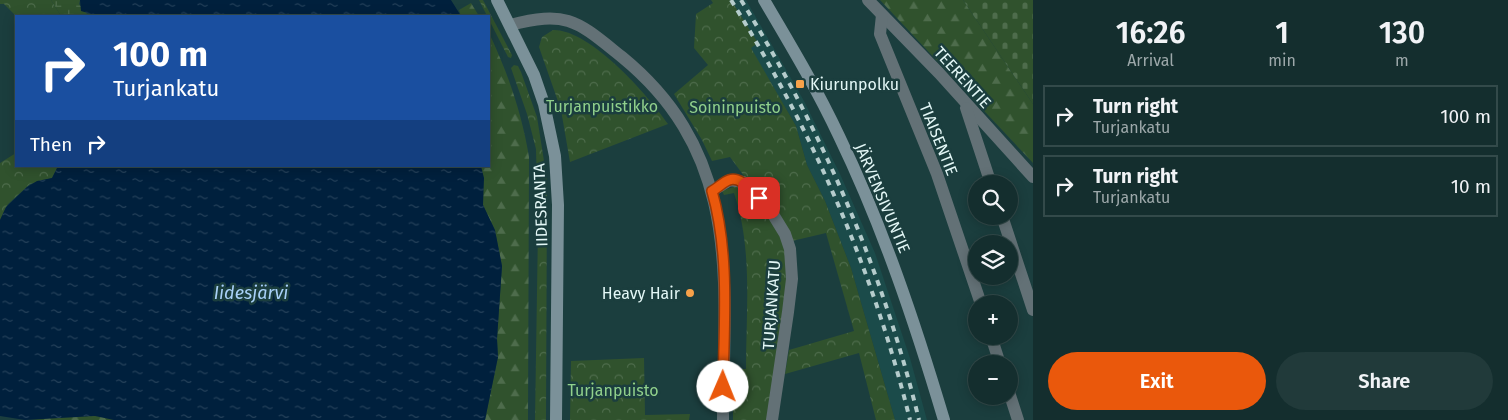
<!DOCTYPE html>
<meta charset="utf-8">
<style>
body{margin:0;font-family:"Fira Sans",sans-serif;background:#213a3a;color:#f1f3f6;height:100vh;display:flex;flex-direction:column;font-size:19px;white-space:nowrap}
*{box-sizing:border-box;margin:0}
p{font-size:16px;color:#9da8aa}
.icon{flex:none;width:28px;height:28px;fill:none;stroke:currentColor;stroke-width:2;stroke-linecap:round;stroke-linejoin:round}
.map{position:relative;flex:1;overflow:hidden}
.details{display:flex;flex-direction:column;background:#142e2e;width:475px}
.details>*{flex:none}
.hud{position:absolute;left:15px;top:15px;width:475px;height:152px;border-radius:0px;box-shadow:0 2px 12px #0003,0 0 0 1px #334a4a;background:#1a4fa0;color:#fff;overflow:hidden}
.controls{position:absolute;left:968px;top:175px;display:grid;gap:10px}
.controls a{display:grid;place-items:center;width:50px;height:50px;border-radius:50%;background:#142e2e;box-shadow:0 2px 12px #0003,0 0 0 1px #334a4a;font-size:25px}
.pin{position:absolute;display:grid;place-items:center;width:42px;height:42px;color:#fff;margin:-21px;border-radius:10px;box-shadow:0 2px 8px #0006}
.me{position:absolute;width:55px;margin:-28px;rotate:1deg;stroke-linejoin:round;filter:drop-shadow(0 0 4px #0008)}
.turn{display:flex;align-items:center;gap:18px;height:105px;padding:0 15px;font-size:22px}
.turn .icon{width:65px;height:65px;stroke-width:2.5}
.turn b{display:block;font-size:35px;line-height:42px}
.then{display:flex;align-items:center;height:48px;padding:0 15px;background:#0003;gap:10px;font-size:19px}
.eta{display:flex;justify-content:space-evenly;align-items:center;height:85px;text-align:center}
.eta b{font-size:30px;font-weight:600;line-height:35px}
.button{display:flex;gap:10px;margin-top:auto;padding:10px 15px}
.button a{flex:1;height:58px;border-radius:30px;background:#ea580c;color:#fff;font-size:20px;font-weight:600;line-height:58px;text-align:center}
.button a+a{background:#213a3a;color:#f1f3f6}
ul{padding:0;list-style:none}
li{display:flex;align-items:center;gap:15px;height:62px;margin:0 10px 8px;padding:0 5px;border:2px solid #334a4a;border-radius:0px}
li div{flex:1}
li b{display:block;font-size:19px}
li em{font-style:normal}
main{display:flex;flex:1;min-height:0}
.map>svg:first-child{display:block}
.built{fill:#1b4b4a}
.forest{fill:url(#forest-firs)}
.wetland{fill:url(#wetland-marsh)}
.cemetery{fill:url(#cemetery-stones)}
.park{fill:url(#park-crowns)}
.water{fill:url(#water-ripples)}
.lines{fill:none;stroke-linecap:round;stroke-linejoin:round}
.street{stroke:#637176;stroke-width:12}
.secondary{stroke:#7b9199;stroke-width:12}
.rail{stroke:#b5cccc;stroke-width:4;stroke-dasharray:6 6;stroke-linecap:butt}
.route-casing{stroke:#983908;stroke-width:12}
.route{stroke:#ea580c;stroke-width:9}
.poi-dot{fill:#f7a149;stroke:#1b3e3e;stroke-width:2}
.labels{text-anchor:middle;stroke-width:5;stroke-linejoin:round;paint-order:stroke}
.street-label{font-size:16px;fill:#e3f7f6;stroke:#1b3e3e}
.poi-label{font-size:16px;fill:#e3f7f6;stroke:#1b3e3e;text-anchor:start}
.park-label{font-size:16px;fill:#91d18c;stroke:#1b3e3e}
.water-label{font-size:18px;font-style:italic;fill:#a9d1f8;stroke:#1b3e3e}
</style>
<main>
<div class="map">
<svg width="1033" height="420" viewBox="0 0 1033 420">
<defs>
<pattern id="forest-firs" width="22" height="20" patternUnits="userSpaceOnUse" patternTransform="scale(1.25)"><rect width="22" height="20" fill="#30522d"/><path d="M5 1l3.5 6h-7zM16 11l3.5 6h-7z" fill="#4e6c4c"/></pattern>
<pattern id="wetland-marsh" width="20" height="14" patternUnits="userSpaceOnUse" patternTransform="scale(1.25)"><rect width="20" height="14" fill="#30522d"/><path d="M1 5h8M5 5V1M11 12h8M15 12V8" fill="none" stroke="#4e6c4c"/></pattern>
<pattern id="cemetery-stones" width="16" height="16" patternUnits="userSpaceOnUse" patternTransform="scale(1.25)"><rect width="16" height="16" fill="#30522d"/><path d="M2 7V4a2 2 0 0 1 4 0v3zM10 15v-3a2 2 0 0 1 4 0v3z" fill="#4e6c4c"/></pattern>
<pattern id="park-crowns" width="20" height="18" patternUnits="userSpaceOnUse" patternTransform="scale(1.25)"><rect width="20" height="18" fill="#30522d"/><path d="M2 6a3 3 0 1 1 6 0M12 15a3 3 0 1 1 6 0" fill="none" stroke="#4e6c4c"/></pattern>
<pattern id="water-ripples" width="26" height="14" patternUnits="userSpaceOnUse" patternTransform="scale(1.25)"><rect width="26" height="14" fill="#00203d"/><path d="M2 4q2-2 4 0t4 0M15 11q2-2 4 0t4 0" fill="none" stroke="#25415a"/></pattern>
</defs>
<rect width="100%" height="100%" fill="#1b3e3e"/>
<!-- built -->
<path class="built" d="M 722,0 L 746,0 L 804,101 L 840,174 L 875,253 L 910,358 L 927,420 L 895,420 L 851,268 L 825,201 L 807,165 L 796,126 Z"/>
<!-- forest -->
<g class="forest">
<path d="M 880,0 L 963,0 L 1033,104 L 1033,163 Z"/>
<path d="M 471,3 L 479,16 L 461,16 L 459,10 Z"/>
<path d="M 489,33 C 508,73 522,114 529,157 L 528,420 L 485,420 L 498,357 L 497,339 L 502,266 L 495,231 L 483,205 L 481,166 L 489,166 Z"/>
<path d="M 75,416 L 101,416 L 114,420 L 25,420 Z"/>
</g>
<!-- wetland -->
<path class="wetland" d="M 51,0 L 80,0 L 79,4 L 87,14 L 98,16 L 61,16 Z"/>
<!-- cemetery -->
<path class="cemetery" d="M 963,0 L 1033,0 L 1033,104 Z"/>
<!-- park -->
<g class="park">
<path d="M 0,0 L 51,0 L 61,16 L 16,16 L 4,4 L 0,4 Z"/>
<path d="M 479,0 L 483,0 L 512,55 L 511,58 L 508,57 Z"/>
<path d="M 711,0 L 731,0 L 758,43 L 751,48 L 796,126 L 807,165 L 825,201 L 851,268 L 895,420 L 876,420 L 859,353 L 785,374 L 789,350 L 854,331 L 826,233 L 792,241 L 730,157 L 712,161 L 702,140 L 674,94 L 708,65 L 694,48 L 696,14 L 713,3 Z"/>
<path d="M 553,30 C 590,29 648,95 668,124 L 570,162 L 561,110 L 539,47 L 542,37 Z"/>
<path d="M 514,65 L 518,66 L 521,72 L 537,117 L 547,180 L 546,420 L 535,420 L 538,229 L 536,149 L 527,114 L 511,68 Z"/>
<path d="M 16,153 L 16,166 L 58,166 L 52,178 L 30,184 L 8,204 L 0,220 L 0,163 Z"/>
<path d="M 736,186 L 741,188 L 755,200 L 782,235 L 789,263 L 768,420 L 733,420 L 733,369 L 746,369 C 746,311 753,249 734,193 L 724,195 L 722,191 Z"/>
<path d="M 644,358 L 645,415 L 690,414 L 689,420 L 570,420 L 571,361 Z"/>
</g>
<!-- water -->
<g class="water">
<path d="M 80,0 L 451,0 L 461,16 L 98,16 L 81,11 Z"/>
<path d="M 58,166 L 481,166 L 484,178 L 483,205 L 495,230 L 502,266 L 497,339 L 498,357 L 485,420 L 114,420 L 95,416 L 25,420 L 0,416 L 0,220 L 6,207 L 27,187 L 37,181 L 52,178 Z"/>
</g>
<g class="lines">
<!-- street -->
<g class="street">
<path d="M 868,0 L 939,73 L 1033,177"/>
<path d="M 882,15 L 880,34 L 937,174 L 981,304"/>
<path d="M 510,25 C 568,10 577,21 622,57 C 743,156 724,281 723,420"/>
<path d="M 966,108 L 991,184"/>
<path d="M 712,191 L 730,180 L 743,182 L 759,198 L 774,216 L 785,234 L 790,249 L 792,279 L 788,312 L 772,420"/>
<path d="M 1002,216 L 1033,310"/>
<path d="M 991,336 L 1000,364"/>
<path d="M 1009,392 L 1018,420"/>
</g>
<!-- secondary -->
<g class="secondary">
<path d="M 497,0 L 534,75 L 544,104 L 555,156 L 558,205 L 556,420"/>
<path d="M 764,0 C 790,44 817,89 839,136 C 883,227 915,323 944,420"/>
</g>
<!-- rail -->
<g class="rail">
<path d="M 731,0 C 813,132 873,269 910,420"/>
<path d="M 741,0 C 822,130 883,271 919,420"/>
</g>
</g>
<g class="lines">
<defs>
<path id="route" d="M 723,387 C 724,322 730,254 712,191 C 718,188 723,182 729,180 C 741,176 751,191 759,198"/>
</defs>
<!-- route casing -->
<use href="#route" class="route-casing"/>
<!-- route -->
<use href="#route" class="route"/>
</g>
<!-- markers -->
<g class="poi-dot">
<rect x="795" y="79" width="10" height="10" rx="2.5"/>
<circle cx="690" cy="293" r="5"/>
</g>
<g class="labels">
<!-- street labels -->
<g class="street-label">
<text transform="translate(963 77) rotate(48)" y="6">TEERENTIE</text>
<text transform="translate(939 139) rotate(68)" y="6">TIAISENTIE</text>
<text transform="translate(883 198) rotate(67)" y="6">JÄRVENSIVUNTIE</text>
<text transform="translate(540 205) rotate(-92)" y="6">IIDESRANTA</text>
<text transform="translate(771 305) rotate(-86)" y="6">TURJANKATU</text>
</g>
<!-- poi labels -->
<g class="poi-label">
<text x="810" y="90">Kiurunpolku</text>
<text x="680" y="299" text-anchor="end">Heavy Hair</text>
</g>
<!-- park labels -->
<g class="park-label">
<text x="602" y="112">Turjanpuistikko</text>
<text x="735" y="113">Soininpuisto</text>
<text x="613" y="396">Turjanpuisto</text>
</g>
<!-- water labels -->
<g class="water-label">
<text x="251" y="299">Iidesjärvi</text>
</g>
</g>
</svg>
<div class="controls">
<a><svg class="icon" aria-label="search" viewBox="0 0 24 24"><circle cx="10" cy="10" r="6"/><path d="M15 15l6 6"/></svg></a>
<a><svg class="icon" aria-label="layers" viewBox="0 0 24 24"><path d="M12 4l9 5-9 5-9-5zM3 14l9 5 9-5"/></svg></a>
<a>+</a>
<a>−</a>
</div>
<div class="pin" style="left:759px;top:198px;background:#d93025"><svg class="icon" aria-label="arrive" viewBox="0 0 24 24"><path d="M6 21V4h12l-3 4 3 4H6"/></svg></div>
<svg class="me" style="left:723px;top:387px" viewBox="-20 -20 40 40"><circle r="19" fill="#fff"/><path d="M0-13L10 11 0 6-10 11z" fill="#ea580c"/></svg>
<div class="hud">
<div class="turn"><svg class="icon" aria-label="right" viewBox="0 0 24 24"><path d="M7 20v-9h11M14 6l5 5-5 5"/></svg><div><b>100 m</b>Turjankatu</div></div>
<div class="then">Then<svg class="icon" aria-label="right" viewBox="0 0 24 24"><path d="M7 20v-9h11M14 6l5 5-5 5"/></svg></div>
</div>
</div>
<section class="details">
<div class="eta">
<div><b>16:26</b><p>Arrival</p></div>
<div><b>1</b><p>min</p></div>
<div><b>130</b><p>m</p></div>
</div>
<ul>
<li><svg class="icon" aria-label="right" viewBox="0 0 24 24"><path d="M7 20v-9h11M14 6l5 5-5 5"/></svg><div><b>Turn right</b><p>Turjankatu</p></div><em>100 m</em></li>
<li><svg class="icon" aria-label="right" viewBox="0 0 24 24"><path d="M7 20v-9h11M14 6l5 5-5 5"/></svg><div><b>Turn right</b><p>Turjankatu</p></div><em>10 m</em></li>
</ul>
<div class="button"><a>Exit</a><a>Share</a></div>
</section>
</main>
